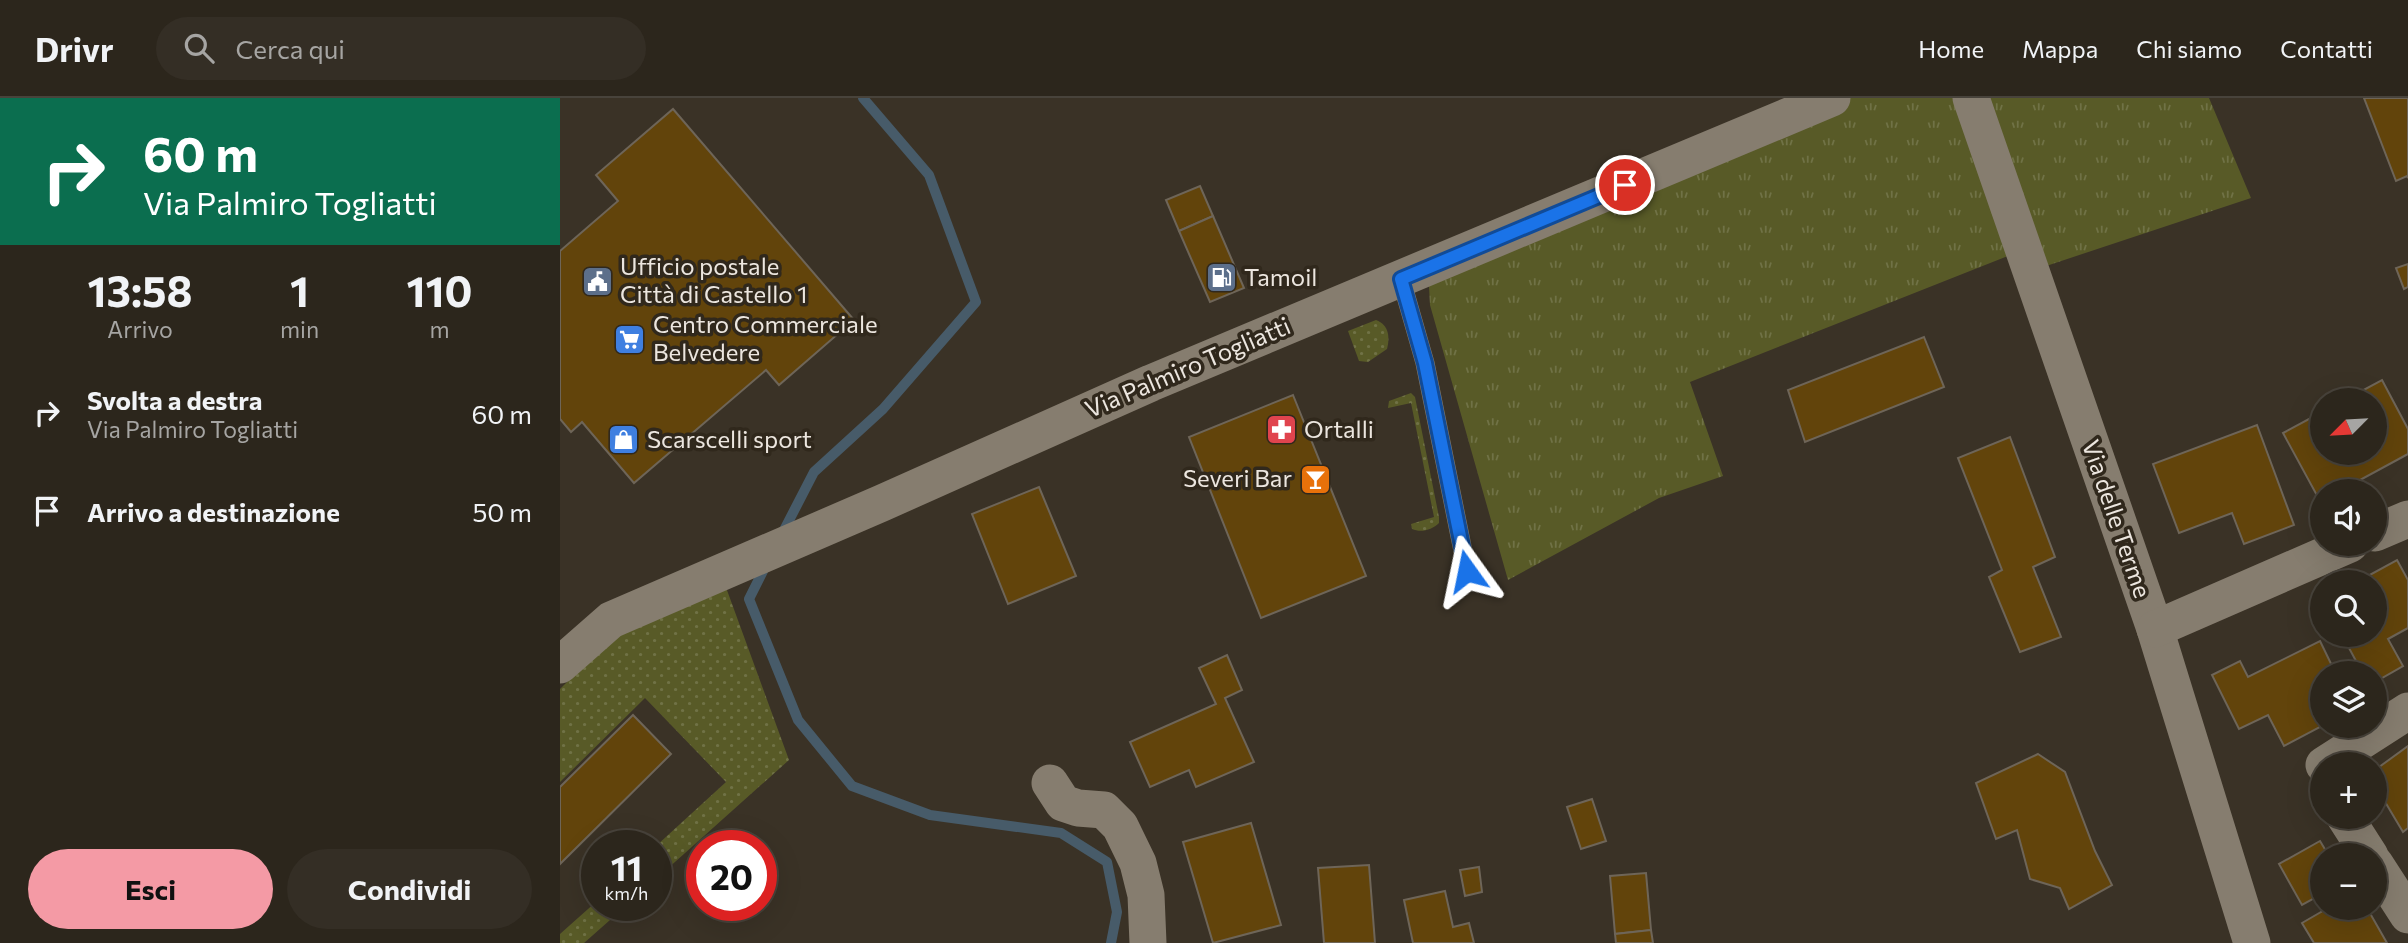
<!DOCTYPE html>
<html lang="it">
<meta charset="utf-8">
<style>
body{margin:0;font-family:Commissioner,sans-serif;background:#342e25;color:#f1f3f6;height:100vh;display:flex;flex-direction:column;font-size:26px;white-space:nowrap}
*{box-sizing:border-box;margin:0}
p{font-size:23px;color:#a6a5a3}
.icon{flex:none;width:38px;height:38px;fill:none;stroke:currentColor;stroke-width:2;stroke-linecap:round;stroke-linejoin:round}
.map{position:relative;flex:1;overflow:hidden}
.details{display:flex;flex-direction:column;background:#2c261c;width:560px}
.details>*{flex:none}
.guide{background:#0b6e4f;color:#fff;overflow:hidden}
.needle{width:46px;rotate:246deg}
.buttons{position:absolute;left:1750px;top:290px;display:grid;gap:14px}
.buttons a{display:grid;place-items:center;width:77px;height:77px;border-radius:50%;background:#2c261c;box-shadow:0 7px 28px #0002,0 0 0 2px #48433b;font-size:35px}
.speed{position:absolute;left:21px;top:732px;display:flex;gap:14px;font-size:35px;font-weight:700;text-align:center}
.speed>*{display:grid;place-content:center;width:91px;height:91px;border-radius:50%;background:#2c261c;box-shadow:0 7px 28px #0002,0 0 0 2px #48433b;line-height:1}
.speed small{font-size:18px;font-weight:400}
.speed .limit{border:10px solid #d22;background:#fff;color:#111}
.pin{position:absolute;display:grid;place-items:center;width:60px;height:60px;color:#fff;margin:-30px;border:4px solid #fff;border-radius:50%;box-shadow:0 2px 7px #0007}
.me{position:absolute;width:77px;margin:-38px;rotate:348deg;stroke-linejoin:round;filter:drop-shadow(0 0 5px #0008)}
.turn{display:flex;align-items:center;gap:24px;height:147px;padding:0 28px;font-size:32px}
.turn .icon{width:91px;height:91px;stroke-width:2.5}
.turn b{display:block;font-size:49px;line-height:60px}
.eta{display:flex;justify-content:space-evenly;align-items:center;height:119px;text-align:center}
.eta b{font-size:42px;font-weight:700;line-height:49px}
.button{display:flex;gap:14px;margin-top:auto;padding:14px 28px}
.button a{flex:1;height:80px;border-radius:42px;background:#f49aa5;color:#111;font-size:28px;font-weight:700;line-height:80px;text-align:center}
.button a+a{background:#342e25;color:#f1f3f6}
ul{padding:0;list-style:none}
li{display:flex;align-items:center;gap:21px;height:98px;padding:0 28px}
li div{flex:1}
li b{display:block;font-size:26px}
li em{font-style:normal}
header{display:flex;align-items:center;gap:42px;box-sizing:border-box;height:98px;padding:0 35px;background:#2c261c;border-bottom:2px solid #48433b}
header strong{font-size:33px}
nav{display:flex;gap:38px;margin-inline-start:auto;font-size:24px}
.search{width:490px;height:63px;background:#342e25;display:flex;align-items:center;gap:18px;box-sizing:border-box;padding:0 24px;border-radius:38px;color:#a6a5a3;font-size:26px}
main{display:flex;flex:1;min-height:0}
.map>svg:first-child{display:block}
.grass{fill:url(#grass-tufts)}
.garden{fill:url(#garden-dots)}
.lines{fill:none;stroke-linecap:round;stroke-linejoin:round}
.stream{stroke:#475b69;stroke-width:10}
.building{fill:#62440b;stroke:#6e6558;stroke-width:2}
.lane{stroke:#867d6f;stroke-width:19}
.street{stroke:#867d6f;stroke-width:37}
.route-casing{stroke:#114b97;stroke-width:18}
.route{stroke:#1a73e8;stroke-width:12}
.labels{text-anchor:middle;stroke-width:7;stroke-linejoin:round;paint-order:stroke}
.poi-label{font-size:24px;fill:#ece6df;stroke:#30281c;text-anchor:start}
.street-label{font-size:24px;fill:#ece6df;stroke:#30281c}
</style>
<header>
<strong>Drivr</strong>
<div class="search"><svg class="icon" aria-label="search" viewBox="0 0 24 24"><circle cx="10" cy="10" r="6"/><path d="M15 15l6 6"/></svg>Cerca qui</div>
<nav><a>Home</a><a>Mappa</a><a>Chi siamo</a><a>Contatti</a></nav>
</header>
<main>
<section class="details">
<div class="guide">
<div class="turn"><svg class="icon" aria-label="right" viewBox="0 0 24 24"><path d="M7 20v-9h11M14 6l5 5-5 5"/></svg><div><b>60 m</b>Via Palmiro Togliatti</div></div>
</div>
<div class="eta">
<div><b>13:58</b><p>Arrivo</p></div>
<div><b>1</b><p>min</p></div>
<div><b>110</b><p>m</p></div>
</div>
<ul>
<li><svg class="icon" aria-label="right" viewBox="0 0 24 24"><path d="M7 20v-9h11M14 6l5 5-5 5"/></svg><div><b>Svolta a destra</b><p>Via Palmiro Togliatti</p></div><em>60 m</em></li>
<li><svg class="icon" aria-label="arrive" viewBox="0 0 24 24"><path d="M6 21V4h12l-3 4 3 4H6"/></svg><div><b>Arrivo a destinazione</b></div><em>50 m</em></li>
</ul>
<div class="button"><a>Esci</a><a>Condividi</a></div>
</section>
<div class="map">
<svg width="1848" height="845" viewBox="0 0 1848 845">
<defs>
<pattern id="grass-tufts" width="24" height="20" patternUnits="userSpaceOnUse" patternTransform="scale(1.75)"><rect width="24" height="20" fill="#585a27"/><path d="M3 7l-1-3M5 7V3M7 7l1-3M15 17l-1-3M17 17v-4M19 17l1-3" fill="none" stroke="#707246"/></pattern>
<pattern id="garden-dots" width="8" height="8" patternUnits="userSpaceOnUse" patternTransform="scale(1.75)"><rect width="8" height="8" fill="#585a27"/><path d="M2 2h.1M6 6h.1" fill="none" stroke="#707246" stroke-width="1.8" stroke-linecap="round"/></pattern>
</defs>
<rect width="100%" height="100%" fill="#3a3226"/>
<!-- grass -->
<path class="grass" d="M 1272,0 L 1649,0 L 1691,100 L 1471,173 L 1463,152 L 1130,284 L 1163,378 L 1099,400 L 948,482 L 870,207 L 868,170 Z"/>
<!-- garden -->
<g class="garden">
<path d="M 816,222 C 829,227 830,239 827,251 L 808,264 L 799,263 L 788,233 Z"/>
<path d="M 851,295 L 855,299 L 879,419 L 879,425 C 872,432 861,435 852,431 L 851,426 L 874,419 L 851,305 L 828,310 L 829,303 Z"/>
<path d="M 164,484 L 229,662 L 96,781 L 96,748 L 166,684 L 85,600 L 0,684 L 0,591 L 63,528 Z"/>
<path d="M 37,803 L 37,807 L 67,807 L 24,845 L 0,845 L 0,836 Z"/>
</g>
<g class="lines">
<!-- stream -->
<g class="stream">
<path d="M 222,436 L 254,374 L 323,311 L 416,204 L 369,77 L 303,0"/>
<path d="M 207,465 L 189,501 L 238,622 L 292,688 L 370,717 L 501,735 L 547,764 L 557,814 L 551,845"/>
</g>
</g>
<!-- building -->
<g class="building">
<path d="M 1804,0 L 1848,0 L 1848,80 L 1847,78 L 1836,83 Z"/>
<path d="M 113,11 L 294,222 L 219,287 L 206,272 L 74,385 L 22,324 L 11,334 L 0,321 L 0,153 L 58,103 L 36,77 Z"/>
<path d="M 640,88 L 653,118 L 619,133 L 606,102 Z"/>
<path d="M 653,118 L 684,190 L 650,204 L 619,133 Z"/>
<path d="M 1848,166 L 1848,189 L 1844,191 L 1836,170 Z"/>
<path d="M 1364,239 L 1384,289 L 1245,344 L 1228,292 Z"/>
<path d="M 1822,282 L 1848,331 L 1848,356 L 1778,394 L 1762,394 L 1762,402 L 1760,403 L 1723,335 L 1762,314 L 1762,355 L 1815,355 L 1815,303 L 1783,303 Z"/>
<path d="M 733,297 L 806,478 L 701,520 L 629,339 Z"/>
<path d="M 1697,327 L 1734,427 L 1684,446 L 1672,415 L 1619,435 L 1593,366 Z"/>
<path d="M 1450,339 L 1495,459 L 1473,469 L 1501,539 L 1460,554 L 1429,479 L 1442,472 L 1398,360 Z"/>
<path d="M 479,389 L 516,478 L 448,506 L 412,416 Z"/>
<path d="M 1837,462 L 1848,482 L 1848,530 L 1828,541 L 1843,568 L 1815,584 L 1815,576 L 1803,576 L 1782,537 L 1815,537 L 1815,485 L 1795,485 Z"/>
<path d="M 1760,543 L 1776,576 L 1762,576 L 1762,628 L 1724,648 L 1708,617 L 1679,631 L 1652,577 L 1680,563 L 1688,579 Z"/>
<path d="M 667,557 L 682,592 L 665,600 L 694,664 L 636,689 L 629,672 L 590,689 L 570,644 L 656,606 L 639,570 Z"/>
<path d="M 73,617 L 111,656 L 0,766 L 0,689 Z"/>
<path d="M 1848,648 L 1848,730 L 1843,734 L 1815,687 L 1815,672 Z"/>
<path d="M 1478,656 L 1505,674 L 1535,753 L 1552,787 L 1509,811 L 1500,790 L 1470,781 L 1457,732 L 1436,741 L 1416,685 Z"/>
<path d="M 1032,701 L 1046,743 L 1021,751 L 1007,709 Z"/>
<path d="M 691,725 L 721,827 L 653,845 L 623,744 Z"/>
<path d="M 1760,743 L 1769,758 L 1762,758 L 1762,796 L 1742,807 L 1719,766 Z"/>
<path d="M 809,767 L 815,845 L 764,845 L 758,770 Z"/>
<path d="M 919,769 L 922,794 L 905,798 L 900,772 Z"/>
<path d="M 1086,775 L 1091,832 L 1055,836 L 1050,778 Z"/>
<path d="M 885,793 L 893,829 L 909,825 L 914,845 L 853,845 L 844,802 Z"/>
<path d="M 1768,810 L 1807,810 L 1827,845 L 1754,845 L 1742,825 Z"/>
<path d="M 1091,832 L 1093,845 L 1056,845 L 1055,836 Z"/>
</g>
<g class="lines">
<!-- lane -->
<path class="lane" d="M 841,181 L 865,265 L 907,473"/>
<!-- street -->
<g class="street">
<path d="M 1411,0 L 1595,531 L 1692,845"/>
<path d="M 1815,435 L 1848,421"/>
<path d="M 1595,531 L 1790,446"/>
<path d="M 0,567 L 51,522 L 322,405 L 591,285 L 1272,0"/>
<path d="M 1764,667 L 1848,613"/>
<path d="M 490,685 L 503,705 L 518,710 L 544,712 L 560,728 L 578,765 L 586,797 L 588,845"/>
<path d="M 1785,719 L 1810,758"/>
<path d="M 1815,766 L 1848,817"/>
</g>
</g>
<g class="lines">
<defs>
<path id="route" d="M 907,473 L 865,265 L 841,181 L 1065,87"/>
</defs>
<!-- route casing -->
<use href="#route" class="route-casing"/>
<!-- route -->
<use href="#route" class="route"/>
</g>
<!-- icons -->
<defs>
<symbol id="fuel-square" viewBox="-11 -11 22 22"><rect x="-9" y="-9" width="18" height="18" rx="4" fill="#5c6f8a" stroke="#30281c"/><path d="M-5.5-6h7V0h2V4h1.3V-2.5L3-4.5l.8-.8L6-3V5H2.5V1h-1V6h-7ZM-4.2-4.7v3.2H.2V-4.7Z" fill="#fff"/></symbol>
<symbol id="civic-square" viewBox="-11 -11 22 22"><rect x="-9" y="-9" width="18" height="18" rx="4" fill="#5c6f8a" stroke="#30281c"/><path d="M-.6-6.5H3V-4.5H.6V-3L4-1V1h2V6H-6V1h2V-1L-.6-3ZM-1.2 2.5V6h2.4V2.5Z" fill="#fff"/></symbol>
<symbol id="supermarket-square" viewBox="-11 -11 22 22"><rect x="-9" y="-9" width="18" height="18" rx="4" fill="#3f7fe0" stroke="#30281c"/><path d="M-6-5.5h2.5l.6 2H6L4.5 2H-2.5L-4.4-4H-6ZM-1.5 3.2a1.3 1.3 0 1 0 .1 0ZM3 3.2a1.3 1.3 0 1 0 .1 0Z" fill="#fff"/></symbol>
<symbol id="pharmacy-square" viewBox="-11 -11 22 22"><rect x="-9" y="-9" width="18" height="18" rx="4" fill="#e0444e" stroke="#30281c"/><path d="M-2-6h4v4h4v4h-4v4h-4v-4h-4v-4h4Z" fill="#fff"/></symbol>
<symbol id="shop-square" viewBox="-11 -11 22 22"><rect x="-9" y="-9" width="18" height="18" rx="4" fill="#3f7fe0" stroke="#30281c"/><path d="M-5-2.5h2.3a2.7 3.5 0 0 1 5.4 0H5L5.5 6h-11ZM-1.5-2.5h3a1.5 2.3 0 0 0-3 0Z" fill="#fff"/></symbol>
<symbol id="bar-square" viewBox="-11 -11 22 22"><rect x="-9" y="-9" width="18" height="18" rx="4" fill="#e8710a" stroke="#30281c"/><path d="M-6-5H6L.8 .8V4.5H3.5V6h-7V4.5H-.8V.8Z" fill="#fff"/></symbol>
</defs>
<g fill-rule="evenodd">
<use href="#fuel-square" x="644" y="162" width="35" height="35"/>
<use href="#civic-square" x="20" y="166" width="35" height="35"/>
<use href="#supermarket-square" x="52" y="224" width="35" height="35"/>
<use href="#pharmacy-square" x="704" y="314" width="35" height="35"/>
<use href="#shop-square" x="46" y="324" width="35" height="35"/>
<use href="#bar-square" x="738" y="364" width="35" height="35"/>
</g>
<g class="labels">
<!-- poi labels -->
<g class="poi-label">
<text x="60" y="177">Ufficio postale<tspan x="60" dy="28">Città di Castello 1</tspan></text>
<text x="684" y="188">Tamoil</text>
<text x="93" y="235">Centro Commerciale<tspan x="93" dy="28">Belvedere</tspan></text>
<text x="744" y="340">Ortalli</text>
<text x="87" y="350">Scarscelli sport</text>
<text x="732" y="389" text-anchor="end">Severi Bar</text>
</g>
<!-- street labels -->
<g class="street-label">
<text transform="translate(628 270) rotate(-23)" y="8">Via Palmiro Togliatti</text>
<text transform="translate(1556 421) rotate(71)" y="8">Via delle Terme</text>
</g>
</g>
</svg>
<div class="buttons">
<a><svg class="needle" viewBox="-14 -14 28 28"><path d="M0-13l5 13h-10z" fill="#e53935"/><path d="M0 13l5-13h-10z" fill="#a6a5a3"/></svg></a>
<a><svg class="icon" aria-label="sound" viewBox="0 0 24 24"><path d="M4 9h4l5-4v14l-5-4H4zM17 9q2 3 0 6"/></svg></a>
<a><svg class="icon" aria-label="search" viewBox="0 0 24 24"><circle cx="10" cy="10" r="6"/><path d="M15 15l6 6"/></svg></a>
<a><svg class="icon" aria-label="layers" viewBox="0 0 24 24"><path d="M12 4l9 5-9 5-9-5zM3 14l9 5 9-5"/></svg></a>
<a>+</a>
<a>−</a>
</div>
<div class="speed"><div>11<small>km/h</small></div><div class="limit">20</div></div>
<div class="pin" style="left:1065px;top:87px;background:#d93025"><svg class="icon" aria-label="arrive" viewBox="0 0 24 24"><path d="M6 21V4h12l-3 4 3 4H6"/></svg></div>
<svg class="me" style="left:907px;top:473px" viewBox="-20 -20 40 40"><path d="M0-17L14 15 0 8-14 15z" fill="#1a73e8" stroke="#fff" stroke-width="4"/></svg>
</div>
</main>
